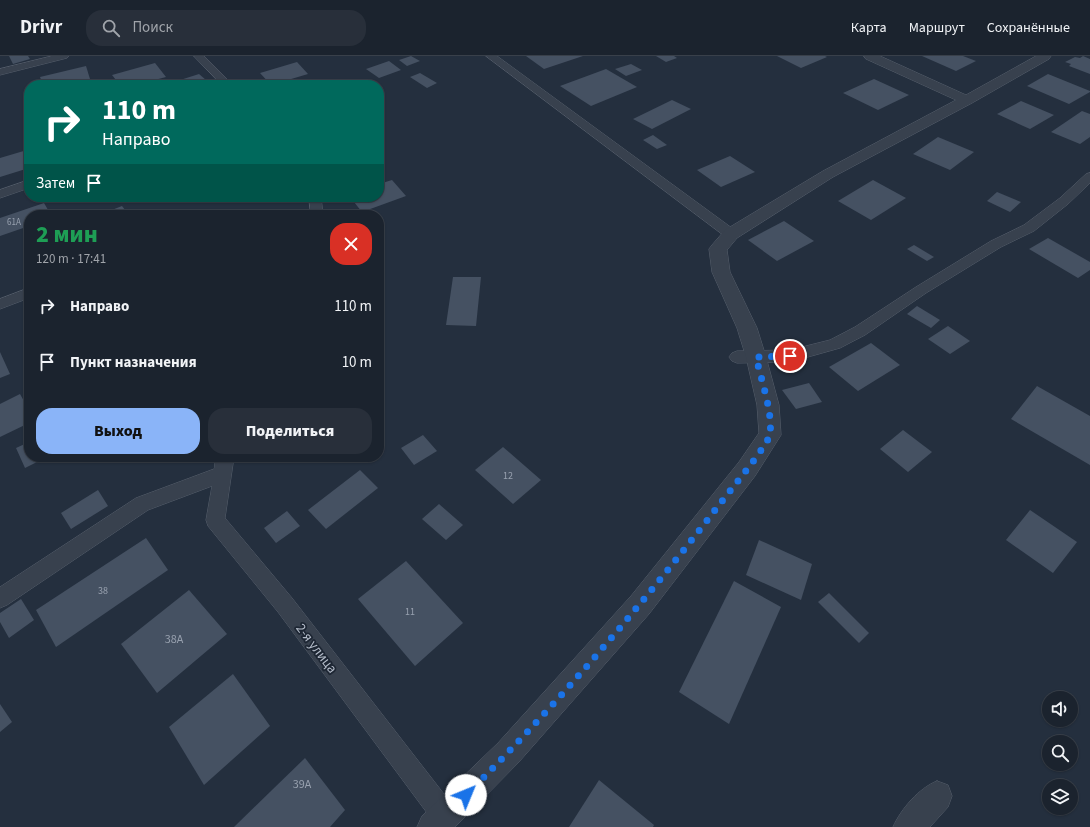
<!DOCTYPE html>
<html lang="ru">
<meta charset="utf-8">
<style>
body{margin:0;font-family:"Source Sans 3",sans-serif;background:#282f3a;color:#f1f3f6;height:100vh;display:flex;flex-direction:column;font-size:15px;white-space:nowrap}
*{box-sizing:border-box;margin:0}
p{font-size:13px;color:#a0a4aa}
.icon{flex:none;width:22px;height:22px;fill:none;stroke:currentColor;stroke-width:2;stroke-linecap:round;stroke-linejoin:round}
.map{position:relative;flex:1;overflow:hidden}
.side{position:absolute;left:24px;top:154px;width:360px;height:252px;display:flex;flex-direction:column;background:#1b232e;border-radius:16px;box-shadow:0 1px 3px #0004,0 0 0 1px #39404a}
.side>*{flex:none}
.top-card{position:absolute;left:24px;top:24px;width:360px;height:122px;border-radius:16px;box-shadow:0 1px 3px #0004,0 0 0 1px #39404a;background:#00695c;color:#fff;overflow:hidden}
.fabs{position:absolute;left:1042px;top:635px;display:grid;gap:8px}
.fabs a{display:grid;place-items:center;width:36px;height:36px;border-radius:50%;background:#1b232e;box-shadow:0 1px 3px #0004,0 0 0 1px #39404a;font-size:20px}
.pin{position:absolute;display:grid;place-items:center;width:34px;height:34px;color:#fff;margin:-17px;border:2px solid #fff;border-radius:50%;box-shadow:0 1px 4px #0007}
.me{position:absolute;width:44px;margin:-22px;rotate:45deg;stroke-linejoin:round;filter:drop-shadow(0 0 3px #0008)}
.turn{display:flex;align-items:center;gap:14px;height:84px;padding:0 12px;font-size:18px}
.turn .icon{width:52px;height:52px;stroke-width:2.5}
.turn b{display:block;font-size:28px;line-height:34px}
.then{display:flex;align-items:center;height:38px;padding:0 12px;background:#0003;gap:8px;font-size:15px}
.round{display:grid;place-items:center;flex:none;width:42px;height:42px;border-radius:16px;background:#282f3a}
.summary{display:flex;align-items:center;justify-content:space-between;height:68px;padding:0 12px}
h1{font-size:24px;font-weight:800;line-height:30px;color:#1e9e55}
.button{display:flex;gap:8px;margin-top:auto;padding:8px 12px}
.button a{flex:1;height:46px;border-radius:16px;background:#8ab4f8;color:#111;font-size:16px;font-weight:800;line-height:46px;text-align:center}
.button a+a{background:#282f3a;color:#f1f3f6}
ul{padding:0;list-style:none}
li{display:flex;align-items:center;gap:12px;height:56px;padding:0 12px}
li div{flex:1}
li b{display:block;font-size:15px}
li em{font-style:normal}
header{display:flex;align-items:center;gap:24px;box-sizing:border-box;height:56px;padding:0 20px;background:#1b232e;border-bottom:1px solid #39404a}
header strong{font-size:19px}
nav{display:flex;gap:22px;margin-inline-start:auto;font-size:14px}
.search{width:280px;height:36px;background:#282f3a;display:flex;align-items:center;gap:10px;box-sizing:border-box;padding:0 14px;border-radius:16px;color:#a0a4aa;font-size:15px}
.map>svg:first-child{display:block}
.building{fill:#455162}
.lines{fill:none;stroke-linecap:round;stroke-linejoin:round}
.service-casing{stroke:#565f6c;stroke-width:1}
.minor-casing{stroke:#565f6c;stroke-width:1}
.service{fill:#38414e;fill-rule:evenodd}
.minor{fill:#38414e;fill-rule:evenodd}
.route{stroke:#1a73e8;stroke-width:7;stroke-dasharray:0 12.6}
.labels{text-anchor:middle;stroke-width:3.5;stroke-linejoin:round;paint-order:stroke}
.far-number-label{font-size:9px;fill:#98a1af}
.number-label{font-size:10px;fill:#98a1af}
.near-number-label{font-size:12px;fill:#98a1af}
.near-street-label{font-size:14px;fill:#b4bcc9;stroke:#1d2633}
</style>
<header>
<strong>Drivr</strong>
<div class="search"><svg class="icon" aria-label="search" viewBox="0 0 24 24"><circle cx="10" cy="10" r="6"/><path d="M15 15l6 6"/></svg>Поиск</div>
<nav><a>Карта</a><a>Маршрут</a><a>Сохранённые</a></nav>
</header>
<div class="map">
<svg width="1090" height="771" viewBox="0 0 1090 771">
<rect width="100%" height="100%" fill="#242f3e"/>
<!-- building -->
<g class="building">
<path d="M 9,0 L 28,0 L 30,3 L 13,8 Z"/>
<path d="M 411,0 L 420,5 L 407,10 L 399,4 Z"/>
<path d="M 526,0 L 583,0 L 544,13 Z"/>
<path d="M 656,0 L 674,0 L 677,2 L 666,6 Z"/>
<path d="M 777,0 L 825,0 L 827,1 L 801,12 Z"/>
<path d="M 922,0 L 963,0 L 976,5 L 956,15 Z"/>
<path d="M 1083,0 L 1090,3 L 1090,18 L 1069,10 L 1071,8 L 1065,6 L 1075,1 L 1080,2 Z"/>
<path d="M 389,5 L 401,14 L 379,22 L 366,13 Z"/>
<path d="M 297,6 L 308,18 L 271,29 L 260,17 Z"/>
<path d="M 155,7 L 166,21 L 136,29 L 120,29 L 112,19 Z"/>
<path d="M 631,8 L 642,14 L 626,20 L 615,13 Z"/>
<path d="M 86,10 L 90,23 L 64,29 L 43,29 L 40,21 Z"/>
<path d="M 606,13 L 637,31 L 591,50 L 560,30 Z"/>
<path d="M 420,17 L 437,27 L 427,32 L 410,21 Z"/>
<path d="M 199,18 L 206,24 L 190,29 L 181,29 L 177,25 Z"/>
<path d="M 1048,18 L 1090,35 L 1090,36 L 1069,48 L 1027,30 Z"/>
<path d="M 874,23 L 909,39 L 878,54 L 843,37 Z"/>
<path d="M 672,44 L 691,53 L 652,73 L 633,63 Z"/>
<path d="M 1021,45 L 1054,59 L 1030,73 L 997,58 Z"/>
<path d="M 1082,55 L 1090,58 L 1090,81 L 1080,88 L 1051,76 Z"/>
<path d="M 653,79 L 667,89 L 657,93 L 643,84 Z"/>
<path d="M 938,81 L 974,96 L 950,114 L 913,98 Z"/>
<path d="M 27,94 L 29,99 L 29,112 L 0,121 L 0,102 Z"/>
<path d="M 730,100 L 755,116 L 721,131 L 697,114 Z"/>
<path d="M 392,124 L 406,140 L 362,156 L 350,141 L 379,141 L 379,128 Z"/>
<path d="M 873,124 L 906,142 L 871,164 L 838,145 Z"/>
<path d="M 997,136 L 1021,146 L 1010,156 L 987,145 Z"/>
<path d="M 44,147 L 51,159 L 29,159 L 29,170 L 0,180 L 0,162 Z"/>
<path d="M 122,150 L 129,159 L 99,159 Z"/>
<path d="M 784,165 L 814,185 L 777,205 L 748,184 Z"/>
<path d="M 1048,182 L 1090,206 L 1090,214 L 1078,222 L 1029,193 Z"/>
<path d="M 914,189 L 934,201 L 927,205 L 907,193 Z"/>
<path d="M 453,221 L 481,221 L 476,270 L 446,269 Z"/>
<path d="M 917,250 L 940,264 L 931,272 L 907,258 Z"/>
<path d="M 948,270 L 970,285 L 950,298 L 928,283 Z"/>
<path d="M 871,287 L 900,309 L 858,335 L 829,311 Z"/>
<path d="M 0,296 L 10,318 L 0,322 Z"/>
<path d="M 809,327 L 822,346 L 796,353 L 782,334 Z"/>
<path d="M 1037,330 L 1090,360 L 1090,409 L 1011,363 Z"/>
<path d="M 20,338 L 29,354 L 29,367 L 0,381 L 0,348 Z"/>
<path d="M 903,374 L 932,396 L 908,416 L 880,393 Z"/>
<path d="M 423,379 L 437,395 L 414,409 L 401,392 Z"/>
<path d="M 29,386 L 29,401 L 47,401 L 25,412 L 16,392 Z"/>
<path d="M 503,391 L 541,424 L 513,448 L 475,414 Z"/>
<path d="M 360,414 L 378,432 L 326,473 L 308,454 Z"/>
<path d="M 98,434 L 108,450 L 71,473 L 61,457 Z"/>
<path d="M 439,448 L 463,469 L 446,484 L 422,463 Z"/>
<path d="M 1030,454 L 1077,486 L 1053,517 L 1006,484 Z"/>
<path d="M 287,455 L 300,470 L 276,487 L 264,472 Z"/>
<path d="M 146,482 L 168,514 L 56,591 L 36,554 Z"/>
<path d="M 759,484 L 812,508 L 801,544 L 746,519 Z"/>
<path d="M 406,505 L 463,567 L 415,610 L 358,543 Z"/>
<path d="M 734,525 L 781,551 L 729,668 L 679,636 Z"/>
<path d="M 189,534 L 227,578 L 157,637 L 121,588 Z"/>
<path d="M 829,537 L 869,577 L 859,587 L 818,546 Z"/>
<path d="M 21,543 L 34,564 L 9,582 L 0,566 L 0,557 Z"/>
<path d="M 233,618 L 270,670 L 204,729 L 169,671 Z"/>
<path d="M 0,648 L 12,666 L 0,676 Z"/>
<path d="M 305,702 L 345,754 L 330,771 L 234,771 Z"/>
<path d="M 599,724 L 654,769 L 653,771 L 569,771 Z"/>
</g>
<g class="lines">
<defs>
<g id="service">
<path d="M 52,0 L 69,0 L 67,2 L 0,19 L 0,13 Z"/>
<path d="M 194,0 L 204,0 L 233,29 L 222,29 Z"/>
<path d="M 486,0 L 497,0 L 736,175 L 738,178 L 736,181 L 731,182 L 726,181 Z"/>
<path d="M 1090,117 L 1090,127 L 1068,148 L 1034,175 L 1001,191 L 926,237 L 865,279 L 840,292 L 790,306 L 737,307 L 732,305 L 729,301 L 732,297 L 737,295 L 790,294 L 830,284 L 855,271 L 916,231 L 991,185 L 1024,169 L 1060,142 L 1086,118 Z"/>
<path d="M 29,124 L 29,132 L 0,142 L 0,134 Z"/>
<path d="M 309,141 L 321,141 L 323,159 L 311,159 Z"/>
<path d="M 29,232 L 29,242 L 0,253 L 0,243 Z"/>
<path d="M 216,401 L 234,401 L 225,462 L 292,542 L 454,751 L 457,760 L 454,769 L 448,771 L 436,769 L 278,556 L 208,470 L 206,464 L 212,430 L 148,454 L 7,549 L 0,552 L 0,531 L 136,442 L 214,413 Z"/>
</g>
<g id="minor">
<path d="M 864,0 L 880,0 L 966,39 L 1036,0 L 1051,0 L 1049,3 L 972,47 L 833,121 L 737,182 L 727,194 L 730,216 L 757,272 L 766,301 L 779,349 L 781,379 L 755,420 L 649,558 L 518,707 L 455,771 L 417,771 L 422,760 L 498,687 L 631,540 L 739,406 L 759,377 L 757,349 L 746,301 L 737,272 L 712,216 L 709,193 L 712,189 L 725,174 L 823,115 L 956,44 L 866,3 Z"/>
<path d="M 937,725 L 948,729 L 952,740 L 948,751 L 930,771 L 893,771 C 901,753 919,732 937,725 Z"/>
</g>
</defs>
<!-- service casing -->
<use href="#service" class="service-casing"/>
<!-- minor casing -->
<use href="#minor" class="minor-casing"/>
<!-- service -->
<use href="#service" class="service"/>
<!-- minor -->
<use href="#minor" class="minor"/>
</g>
<g class="lines">
<!-- route -->
<path class="route" d="M 466,739 C 560,646 646,544 726,440 C 734,430 769,387 770,378 C 773,357 761,323 756,301 L 790,300"/>
</g>
<g class="labels">
<!-- far-number labels -->
<g class="far-number-label">
<text x="14" y="169">61А</text>
</g>
<!-- number labels -->
<g class="number-label">
<text x="508" y="423">12</text>
<text x="103" y="538">38</text>
<text x="410" y="559">11</text>
</g>
<!-- near-number labels -->
<g class="near-number-label">
<text x="174" y="587">38А</text>
<text x="302" y="732">39А</text>
</g>
<!-- near-street labels -->
<g class="near-street-label">
<text transform="translate(317 592) rotate(53)" y="5">2-я улица</text>
</g>
</g>
</svg>
<div class="fabs">
<a><svg class="icon" aria-label="sound" viewBox="0 0 24 24"><path d="M4 9h4l5-4v14l-5-4H4zM17 9q2 3 0 6"/></svg></a>
<a><svg class="icon" aria-label="search" viewBox="0 0 24 24"><circle cx="10" cy="10" r="6"/><path d="M15 15l6 6"/></svg></a>
<a><svg class="icon" aria-label="layers" viewBox="0 0 24 24"><path d="M12 4l9 5-9 5-9-5zM3 14l9 5 9-5"/></svg></a>
</div>
<div class="pin" style="left:790px;top:300px;background:#d93025"><svg class="icon" aria-label="arrive" viewBox="0 0 24 24"><path d="M6 21V4h12l-3 4 3 4H6"/></svg></div>
<svg class="me" style="left:466px;top:739px" viewBox="-20 -20 40 40"><circle r="19" fill="#fff"/><path d="M0-13L10 11 0 6-10 11z" fill="#1a73e8"/></svg>
<div class="top-card">
<div class="turn"><svg class="icon" aria-label="right" viewBox="0 0 24 24"><path d="M7 20v-9h11M14 6l5 5-5 5"/></svg><div><b>110 m</b>Направо</div></div>
<div class="then">Затем<svg class="icon" aria-label="arrive" viewBox="0 0 24 24"><path d="M6 21V4h12l-3 4 3 4H6"/></svg></div>
</div>
<section class="side">
<div class="summary"><div><h1>2 мин</h1><p>120 m · 17:41</p></div><a class="round" style="background:#d93025;color:#fff"><svg class="icon" aria-label="close" viewBox="0 0 24 24"><path d="M6 6l12 12M18 6L6 18"/></svg></a></div>
<ul>
<li><svg class="icon" aria-label="right" viewBox="0 0 24 24"><path d="M7 20v-9h11M14 6l5 5-5 5"/></svg><div><b>Направо</b></div><em>110 m</em></li>
<li><svg class="icon" aria-label="arrive" viewBox="0 0 24 24"><path d="M6 21V4h12l-3 4 3 4H6"/></svg><div><b>Пункт назначения</b></div><em>10 m</em></li>
</ul>
<div class="button"><a>Выход</a><a>Поделиться</a></div>
</section>
</div>
